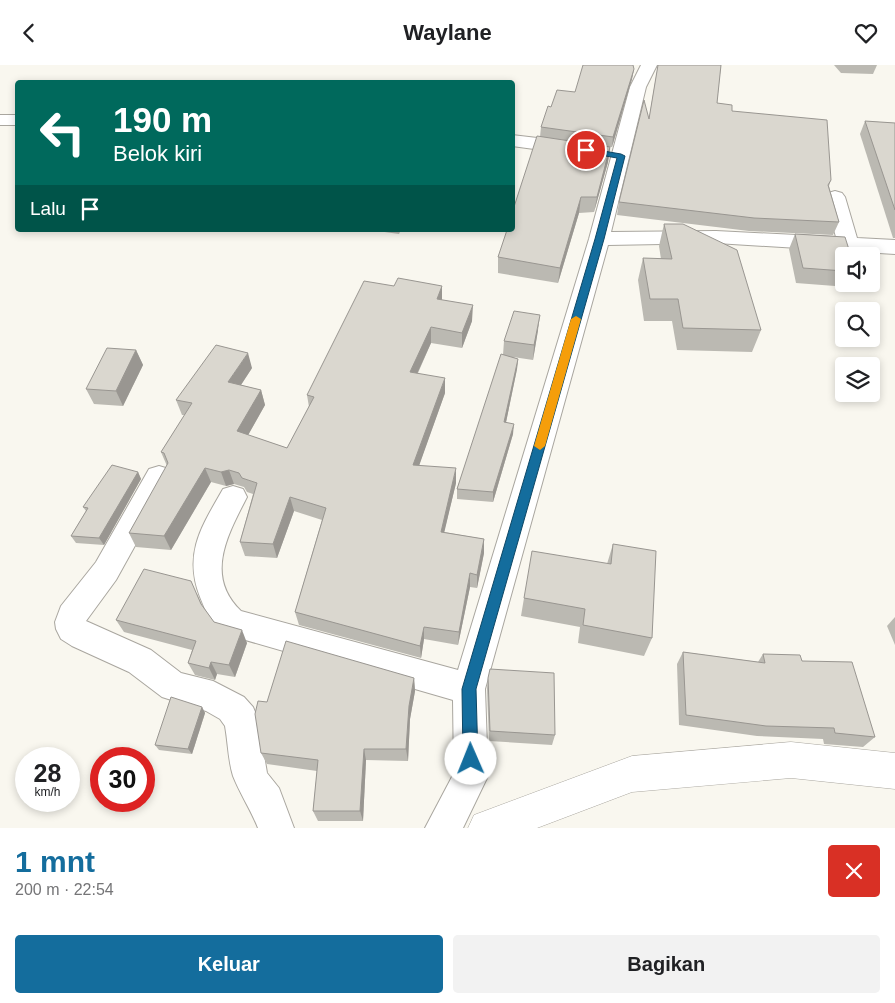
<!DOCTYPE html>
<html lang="id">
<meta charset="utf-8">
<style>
body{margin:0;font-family:Arial,sans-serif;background:#f2f2f2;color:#202124;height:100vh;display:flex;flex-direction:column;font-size:19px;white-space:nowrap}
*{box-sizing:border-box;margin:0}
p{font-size:16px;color:#757577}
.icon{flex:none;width:28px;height:28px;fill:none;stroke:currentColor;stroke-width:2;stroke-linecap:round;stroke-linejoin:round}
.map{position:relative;height:763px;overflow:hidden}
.details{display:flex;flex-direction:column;background:#fff;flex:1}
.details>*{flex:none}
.banner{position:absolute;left:15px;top:15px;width:500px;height:152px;border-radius:5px;box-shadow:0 2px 8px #0003;background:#00695c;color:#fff;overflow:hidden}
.fabs{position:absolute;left:835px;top:182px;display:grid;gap:10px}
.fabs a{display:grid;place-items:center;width:45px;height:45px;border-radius:5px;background:#fff;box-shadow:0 2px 8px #0003;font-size:25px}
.speed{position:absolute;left:15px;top:682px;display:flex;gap:10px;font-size:25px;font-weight:700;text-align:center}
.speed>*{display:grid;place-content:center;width:65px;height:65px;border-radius:50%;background:#fff;box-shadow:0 2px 8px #0003;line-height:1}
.speed small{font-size:12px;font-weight:400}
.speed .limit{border:8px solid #d22;background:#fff;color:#111}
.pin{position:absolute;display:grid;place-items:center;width:42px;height:42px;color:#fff;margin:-21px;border:2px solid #fff;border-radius:50%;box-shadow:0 1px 5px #0007}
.me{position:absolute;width:55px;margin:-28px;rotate:359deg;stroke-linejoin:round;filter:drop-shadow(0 0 4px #0008)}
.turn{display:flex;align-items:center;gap:18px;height:105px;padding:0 15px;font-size:22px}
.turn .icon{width:65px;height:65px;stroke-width:2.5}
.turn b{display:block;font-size:35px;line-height:42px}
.then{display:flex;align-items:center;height:48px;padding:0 15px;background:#0003;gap:10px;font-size:19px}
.round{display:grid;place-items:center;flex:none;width:52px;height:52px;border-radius:5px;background:#f2f2f2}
.overview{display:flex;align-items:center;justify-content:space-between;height:85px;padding:0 15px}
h1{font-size:30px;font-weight:700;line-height:38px;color:#146d9d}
.cta{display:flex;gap:10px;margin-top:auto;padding:10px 15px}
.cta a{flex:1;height:58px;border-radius:5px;background:#146d9d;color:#fff;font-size:20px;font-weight:700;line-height:58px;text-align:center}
.cta a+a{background:#f2f2f2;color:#202124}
header{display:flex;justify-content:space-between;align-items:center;height:65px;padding:0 15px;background:#fff;font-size:22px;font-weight:700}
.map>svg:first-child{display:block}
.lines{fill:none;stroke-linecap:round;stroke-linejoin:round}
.street-casing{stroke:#a9a69f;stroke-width:2}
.secondary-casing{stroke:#a9a69f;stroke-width:1}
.street{fill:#fff;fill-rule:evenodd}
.secondary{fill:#fff;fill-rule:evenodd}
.wall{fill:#bbb9b2}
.shaded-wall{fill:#999691}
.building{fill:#dad7cf;stroke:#999691}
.route{fill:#146d9d;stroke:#0d4766}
.slow{fill:#f59e0b}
</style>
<header><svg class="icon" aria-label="back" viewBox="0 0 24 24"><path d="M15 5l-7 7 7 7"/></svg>Waylane<svg class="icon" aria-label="heart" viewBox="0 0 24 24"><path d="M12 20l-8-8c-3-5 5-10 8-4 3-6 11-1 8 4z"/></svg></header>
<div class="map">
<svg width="895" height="763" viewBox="0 0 895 763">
<rect width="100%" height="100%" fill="#f9f7ef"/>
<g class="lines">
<defs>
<g id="street">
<path d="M 641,0 L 657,0 L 646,22 L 611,167 L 716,166 L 836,172 L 825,132 L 828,128 L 835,126 L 842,128 L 845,132 L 857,173 L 895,175 L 895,189 L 716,178 L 608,180 L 485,624 L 488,711 L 463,763 L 425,763 L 454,708 L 453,635 L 221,568 C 211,558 205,545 200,532 C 183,488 202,461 223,424 L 233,421 L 243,424 L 247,432 C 228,469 204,511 241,546 L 458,605 L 589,174 L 630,22 Z"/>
<rect x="0" y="50" width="18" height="10"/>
<path d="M 512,70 L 571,77 L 578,79 L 580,83 L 578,87 L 571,89 L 512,81 Z"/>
<path d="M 159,401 L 169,404 L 173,412 L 116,515 L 86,556 L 151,585 L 181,608 L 213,616 L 244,632 L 253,642 L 258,654 L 267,708 L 279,723 L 294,763 L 258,763 C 251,745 240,729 233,711 C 228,695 228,677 225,661 L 220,654 L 206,646 L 162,632 L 129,607 L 72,581 L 61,574 L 56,564 L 55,557 L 61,541 L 96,497 L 149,404 Z"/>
</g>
<path id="secondary" d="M 791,677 L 895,688 L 895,724 L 791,713 L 632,727 L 537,763 L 468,763 L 474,750 L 632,691 Z"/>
</defs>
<!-- street casing -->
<use href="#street" class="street-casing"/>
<!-- secondary casing -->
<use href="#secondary" class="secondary-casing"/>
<!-- street -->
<use href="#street" class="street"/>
<!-- secondary -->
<use href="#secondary" class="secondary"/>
</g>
<!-- wall -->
<g class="wall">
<path d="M 658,0 L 721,0 L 717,38 L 732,46 L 831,115 L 829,121 L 839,157 L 833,170 L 749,166 L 617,150 L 619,137 L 649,53 Z"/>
<path d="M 834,0 L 877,0 L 873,9 L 841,8 Z"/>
<path d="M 634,4 L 632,14 L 612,82 L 610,82 L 608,97 L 594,147 L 579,148 L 558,218 L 498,208 L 498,192 L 540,72 L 541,62 L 551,42 L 575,27 Z"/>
<path d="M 865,56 L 895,58 L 895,173 L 893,173 L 860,69 Z"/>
<path d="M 664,159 L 761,265 L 752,287 L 677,285 L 672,256 L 644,256 L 638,215 L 643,193 L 661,194 L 659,181 Z"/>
<path d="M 370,165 L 401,165 L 399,169 Z"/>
<path d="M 795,169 L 844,191 L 844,219 L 850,219 L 848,222 L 796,218 L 789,184 Z"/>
<path d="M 394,221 L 442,221 L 442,235 L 472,256 L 462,283 L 431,278 L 418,308 L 445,328 L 419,400 L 456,418 L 444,467 L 484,474 L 484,488 L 477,523 L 470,522 L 458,580 L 424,574 L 421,593 L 299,560 L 295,547 L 322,455 L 294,446 L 277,493 L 245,491 L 240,477 L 253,429 L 247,427 L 244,422 L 234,419 L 226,421 L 211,417 L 171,485 L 136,482 L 129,468 L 167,401 L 161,387 L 185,350 L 182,350 L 176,335 L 252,303 L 241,320 L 261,325 L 265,340 L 248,370 L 287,383 L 309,342 L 307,330 Z"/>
<path d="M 538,265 L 533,295 L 513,292 L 518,294 L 517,304 L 506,357 L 513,369 L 493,437 L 457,434 L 457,424 L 503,290 L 504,276 Z"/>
<path d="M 136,285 L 143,300 L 123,341 L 94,339 L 86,324 Z"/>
<path d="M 138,407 L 141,414 L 104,480 L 76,478 L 71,471 L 86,446 L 83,442 Z"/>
<path d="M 613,479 L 652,573 L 644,591 L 578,578 L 580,562 L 521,551 L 524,533 L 607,499 Z"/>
<path d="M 197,529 L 203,542 L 214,557 L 247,578 L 235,612 L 217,609 L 215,615 L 195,610 L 188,598 L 192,585 L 124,567 L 116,555 Z"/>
<path d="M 895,552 L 895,580 L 887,561 Z"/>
<path d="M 683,587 L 758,597 L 763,589 L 802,596 L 875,672 L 863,682 L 824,679 L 823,674 L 757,671 L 679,660 L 677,599 Z"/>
<path d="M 414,613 L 415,626 L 410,654 L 408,696 L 366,695 L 363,756 L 318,756 L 313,746 L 317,706 L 267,699 L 261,688 L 267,637 Z"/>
<path d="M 488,613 L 555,670 L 552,680 L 489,676 L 487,624 Z"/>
<path d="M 202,642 L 205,648 L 192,689 L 159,685 L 155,680 Z"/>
</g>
<!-- shaded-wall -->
<g class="shaded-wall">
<path d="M 634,4 L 632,14 L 612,82 L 613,72 Z"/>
<path d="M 610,82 L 608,97 L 594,147 L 597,132 Z"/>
<path d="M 581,132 L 579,148 L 558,218 L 560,203 Z"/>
<path d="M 442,221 L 442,237 L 437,234 Z"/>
<path d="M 473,240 L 472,256 L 462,283 L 462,268 Z"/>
<path d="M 540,250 L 538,265 L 533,295 L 534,280 Z"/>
<path d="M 431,262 L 431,278 L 411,322 L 410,307 Z"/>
<path d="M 136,285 L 143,300 L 123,341 L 116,326 Z"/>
<path d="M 248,288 L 252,303 L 233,332 L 228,317 Z"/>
<path d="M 518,294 L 517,304 L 504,367 L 504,357 Z"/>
<path d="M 445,313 L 445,328 L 414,415 L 413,400 Z"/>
<path d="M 261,325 L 265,340 L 242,381 L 237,366 Z"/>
<path d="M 514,359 L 513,369 L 493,437 L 493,427 Z"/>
<path d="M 205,403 L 211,417 L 171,485 L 164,471 Z"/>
<path d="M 456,403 L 456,418 L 441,481 L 441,467 Z"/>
<path d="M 229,405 L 234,419 L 226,421 L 221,407 Z"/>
<path d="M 138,407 L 141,414 L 104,480 L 99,473 Z"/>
<path d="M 290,432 L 294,446 L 277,493 L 273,479 Z"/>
<path d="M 484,474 L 484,488 L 477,523 L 477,510 Z"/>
<path d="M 470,508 L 470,522 L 458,580 L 459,567 Z"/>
<path d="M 424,562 L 424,574 L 421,593 L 420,581 Z"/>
<path d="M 242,565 L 247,578 L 235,612 L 229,600 Z"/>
<path d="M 211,597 L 217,609 L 215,615 L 209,603 Z"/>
<path d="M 414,613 L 415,626 L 410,654 L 408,696 L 406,684 L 409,641 Z"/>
<path d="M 202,642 L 205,648 L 192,689 L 188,684 Z"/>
<path d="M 364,684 L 366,695 L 363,756 L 360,746 Z"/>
</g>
<!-- building -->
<g class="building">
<path d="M 583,0 L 633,0 L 634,4 L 613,72 L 541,62 L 548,41 L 551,42 L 557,25 L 575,27 Z"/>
<path d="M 658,0 L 721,0 L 717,38 L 732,40 L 732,46 L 827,55 L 831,115 L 828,120 L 839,157 L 754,153 L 619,137 L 644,35 L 649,54 Z"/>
<path d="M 865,56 L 895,58 L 895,145 Z"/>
<path d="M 537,71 L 610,82 L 597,132 L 581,132 L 560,203 L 498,192 L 507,165 L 512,165 L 512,148 Z"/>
<path d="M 664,159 L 683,159 L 737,185 L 761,265 L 683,263 L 678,234 L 650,234 L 643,193 L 672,194 Z"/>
<path d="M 795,169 L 845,172 L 851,191 L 844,191 L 844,206 L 803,203 Z"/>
<path d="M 398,213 L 442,221 L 437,234 L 473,240 L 462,268 L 431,262 L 410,307 L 445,313 L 413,400 L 456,403 L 441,467 L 484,474 L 477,510 L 470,508 L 459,567 L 424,562 L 420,581 L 295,547 L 326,443 L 290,432 L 273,479 L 240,477 L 257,418 L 242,413 L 239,408 L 229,405 L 221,407 L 205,403 L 164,471 L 129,468 L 168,398 L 164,388 L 161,387 L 192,338 L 176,335 L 216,280 L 248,288 L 228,317 L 261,325 L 237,366 L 287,383 L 314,332 L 307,330 L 364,216 L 394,221 Z"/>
<path d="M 514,246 L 540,250 L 534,280 L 504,276 Z"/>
<path d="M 107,283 L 136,285 L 116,326 L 86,324 Z"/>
<path d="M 501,289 L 518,294 L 504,357 L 514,359 L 493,427 L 457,424 Z"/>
<path d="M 112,400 L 138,407 L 99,473 L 71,471 L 88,443 L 83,442 Z"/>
<path d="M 613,479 L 656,486 L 652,573 L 583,560 L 585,544 L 524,533 L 532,486 L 611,499 Z"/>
<path d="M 144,504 L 191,516 L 201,539 L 214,557 L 242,565 L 229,600 L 211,597 L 209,603 L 188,598 L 196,576 L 116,555 Z"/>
<path d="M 286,576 L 414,613 L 409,641 L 406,684 L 364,684 L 360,746 L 313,746 L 318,695 L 261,688 L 255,649 L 258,636 L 267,637 Z"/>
<path d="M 683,587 L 765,598 L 763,589 L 800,590 L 802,596 L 852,597 L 875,672 L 835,668 L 834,663 L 766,661 L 686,650 Z"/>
<path d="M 490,604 L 554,608 L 555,670 L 490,666 L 488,613 Z"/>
<path d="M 171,632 L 202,642 L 188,684 L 155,680 Z"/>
</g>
<!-- route -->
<path class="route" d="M 586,83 L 621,89 L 625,91 L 604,174 L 476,624 L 478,694 L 476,699 L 471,701 L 465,699 L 463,694 L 462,624 L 595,174 L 617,93 L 583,87 L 581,85 Z"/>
<!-- slow -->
<path class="slow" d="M 576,251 L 581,254 L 545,381 L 540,385 L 534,381 L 571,254 Z"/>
</svg>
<div class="fabs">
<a><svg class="icon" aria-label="sound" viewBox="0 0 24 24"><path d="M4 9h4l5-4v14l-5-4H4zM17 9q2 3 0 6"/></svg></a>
<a><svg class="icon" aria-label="search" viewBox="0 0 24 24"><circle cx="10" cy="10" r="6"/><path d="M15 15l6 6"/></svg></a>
<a><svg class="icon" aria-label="layers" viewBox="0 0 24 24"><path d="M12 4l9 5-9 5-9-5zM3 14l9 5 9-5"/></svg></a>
</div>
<div class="speed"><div>28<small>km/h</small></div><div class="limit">30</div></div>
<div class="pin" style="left:586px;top:85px;background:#d93025"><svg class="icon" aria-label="arrive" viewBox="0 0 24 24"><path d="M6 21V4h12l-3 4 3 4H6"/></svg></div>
<svg class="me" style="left:471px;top:694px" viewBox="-20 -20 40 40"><circle r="19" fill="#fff"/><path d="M0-13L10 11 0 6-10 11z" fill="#146d9d"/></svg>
<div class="banner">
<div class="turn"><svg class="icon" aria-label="left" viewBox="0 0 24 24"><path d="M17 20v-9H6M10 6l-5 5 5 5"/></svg><div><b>190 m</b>Belok kiri</div></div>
<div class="then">Lalu<svg class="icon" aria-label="arrive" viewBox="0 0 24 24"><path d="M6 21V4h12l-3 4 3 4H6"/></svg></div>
</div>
</div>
<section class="details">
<div class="overview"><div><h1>1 mnt</h1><p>200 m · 22:54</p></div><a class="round" style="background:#d93025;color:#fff"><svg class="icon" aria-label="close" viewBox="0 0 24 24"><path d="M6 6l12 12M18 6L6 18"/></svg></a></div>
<div class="cta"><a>Keluar</a><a>Bagikan</a></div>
</section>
